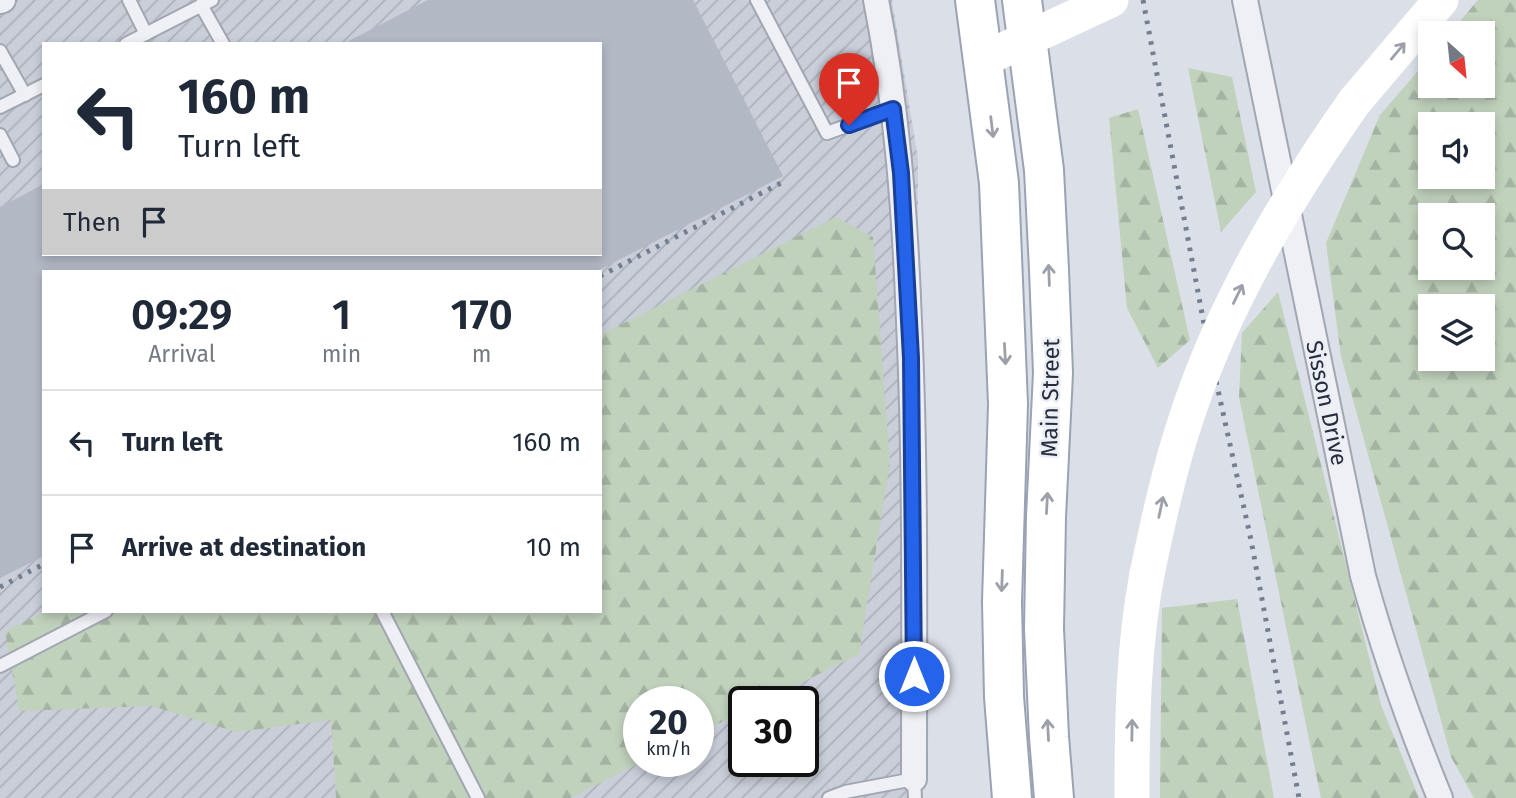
<!DOCTYPE html>
<style>
body{margin:0;font-family:"Fira Sans",sans-serif;background:#f2f2f3;color:#1f2937;height:100vh;display:flex;flex-direction:column;font-size:26px;white-space:nowrap}
*{box-sizing:border-box;margin:0}
p{font-size:23px;color:#747a83}
.icon{flex:none;width:38px;height:38px;fill:none;stroke:currentColor;stroke-width:2;stroke-linecap:round;stroke-linejoin:round}
.map{position:relative;flex:1;overflow:hidden}
.details{position:absolute;left:42px;top:270px;width:560px;height:343px;display:flex;flex-direction:column;background:#fff;border-radius:0px;box-shadow:0 4px 10px #0003}
.details>*{flex:none}
.hud{position:absolute;left:42px;top:42px;width:560px;height:214px;border-radius:0px;box-shadow:0 4px 10px #0003;background:#fff;color:#1f2937;overflow:hidden}
.needle{width:46px;rotate:153deg}
.buttons{position:absolute;left:1418px;top:21px;display:grid;gap:14px}
.buttons a{display:grid;place-items:center;width:77px;height:77px;border-radius:0px;background:#fff;box-shadow:0 4px 10px #0003;font-size:35px}
.speed{position:absolute;left:623px;top:686px;display:flex;gap:14px;font-size:35px;font-weight:700;text-align:center}
.speed>*{display:grid;place-content:center;width:91px;height:91px;border-radius:50%;background:#fff;box-shadow:0 4px 10px #0003;line-height:1}
.speed small{font-size:18px;font-weight:400}
.speed .limit{border:4px solid #111;border-radius:10px;background:#fff;color:#111}
.pin{position:absolute;display:grid;place-items:center;width:60px;height:60px;color:#fff;margin:-72px -30px;border-radius:50% 50% 50% 0;rotate:-45deg;box-shadow:0 0 7px #0007}
.pin .icon{rotate:45deg}
.me{position:absolute;width:77px;margin:-38px;rotate:0deg;stroke-linejoin:round;filter:drop-shadow(0 0 5px #0008)}
.turn{display:flex;align-items:center;gap:24px;height:147px;padding:0 21px;font-size:32px}
.turn .icon{width:91px;height:91px;stroke-width:2.5}
.turn b{display:block;font-size:49px;line-height:60px}
.then{display:flex;align-items:center;height:66px;padding:0 21px;background:#0003;gap:14px;font-size:26px}
.eta{display:flex;justify-content:space-evenly;align-items:center;height:119px;text-align:center}
.eta b{font-size:42px;font-weight:600;line-height:49px}
ul{padding:0;list-style:none}
li{display:flex;align-items:center;gap:21px;height:105px;padding:0 21px;border-top:2px solid #e0e1e3}
li div{flex:1}
li b{display:block;font-size:26px}
li em{font-style:normal}
.map>svg:first-child{display:block}
.industrial{fill:url(#industrial-furrows);fill-rule:evenodd}
.forest{fill:url(#forest-firs);fill-rule:evenodd}
.building{fill:#b2b8c4}
.lines{fill:none;stroke-linecap:round;stroke-linejoin:round}
.lane-casing{stroke:#a1a6b1;stroke-width:16}
.street-casing{stroke:#a1a6b1;stroke-width:28}
.primary-casing{stroke:#9aa3b3;stroke-width:42}
.lane{stroke:#eef0f5;stroke-width:12}
.street{stroke:#eef0f5;stroke-width:24}
.secondary{stroke:#fff;stroke-width:35}
.primary{stroke:#fff;stroke-width:38}
.rail{stroke:#747e91;stroke-width:5;stroke-dasharray:3.5 7;stroke-linecap:butt}
.secondary-bridge{stroke:#fff;stroke-width:35}
.oneway{stroke:#9da0a8}
.route-casing{stroke:#184099;stroke-width:18}
.route{stroke:#2563eb;stroke-width:12}
.labels{text-anchor:middle;stroke-width:5;stroke-linejoin:round;paint-order:stroke}
.street-label{font-size:23px;fill:#252c3d;stroke:#ebeef4}
</style>
<div class="map">
<svg width="1516" height="798" viewBox="0 0 1516 798">
<defs>
<pattern id="industrial-furrows" width="10" height="10" patternUnits="userSpaceOnUse" patternTransform="scale(1.75)"><rect width="10" height="10" fill="#c9ced9"/><path d="M-1 1l2-2M0 10L10 0M9 11l2-2" fill="none" stroke="#acb1bb"/></pattern>
<pattern id="forest-firs" width="22" height="20" patternUnits="userSpaceOnUse" patternTransform="scale(1.75)"><rect width="22" height="20" fill="#c0d1bc"/><path d="M5 1l3.5 6h-7zM16 11l3.5 6h-7z" fill="#a5b4a2"/></pattern>
</defs>
<rect width="100%" height="100%" fill="#dbdfe7"/>
<!-- industrial -->
<path class="industrial" d="M 0,0 L 892,0 L 918,158 L 916,798 L 0,798 ZM 44,44 L 600,44 L 600,254 L 44,254 ZM 44,271 L 600,271 L 600,611 L 44,611 ZM 639,702 L 698,702 L 698,761 L 639,761 ZM 744,702 L 803,702 L 803,761 L 744,761 Z"/>
<!-- forest -->
<g class="forest">
<path d="M 1478,0 L 1516,0 L 1516,798 L 1474,798 L 1451,757 L 1341,356 L 1326,243 L 1380,115 L 1430,57 L 1430,86 L 1482,86 L 1482,33 L 1450,33 ZM 1482,124 L 1482,177 L 1430,177 L 1430,124 ZM 1482,215 L 1482,268 L 1430,268 L 1430,215 ZM 1482,306 L 1482,359 L 1430,359 L 1430,306 Z"/>
<path d="M 1188,68 L 1232,77 L 1256,192 L 1221,232 Z"/>
<path d="M 1138,109 L 1190,340 L 1158,368 L 1127,308 L 1109,118 Z"/>
<path d="M 836,217 L 873,237 L 890,463 L 859,654 L 763,702 L 744,702 L 744,711 L 698,734 L 698,702 L 639,702 L 639,761 L 644,761 L 570,798 L 336,798 L 331,720 L 236,732 L 152,706 L 19,711 L 5,631 L 47,611 L 600,611 L 600,335 Z"/>
<path d="M 1278,292 L 1381,705 L 1419,798 L 1321,798 L 1239,397 L 1242,333 Z"/>
<path d="M 1237,599 L 1274,798 L 1160,798 L 1162,608 Z"/>
</g>
<!-- building -->
<path class="building" d="M 428,0 L 693,0 L 783,176 L 597,271 L 44,271 L 44,556 L 0,578 L 0,207 L 44,184 L 44,254 L 600,254 L 600,44 L 343,44 Z"/>
<g class="lines">
<defs>
<g id="lane">
<path d="M 129,0 L 146,34"/>
<path d="M 757,0 L 827,133 L 893,109"/>
<path d="M 201,5 L 223,44"/>
<path d="M 126,44 L 212,0"/>
<path d="M 0,51 L 25,95"/>
<path d="M 0,107 L 44,85"/>
<path d="M 0,135 L 13,160"/>
<path d="M 382,611 L 478,798"/>
<path d="M 0,666 L 106,611"/>
<path d="M 829,798 L 845,792 L 914,779 L 915,798"/>
</g>
<g id="street">
<path d="M 876,0 C 897,106 905,214 909,322 C 916,474 914,627 914,779"/>
<path d="M 1245,0 L 1363,576 C 1384,652 1410,725 1440,798"/>
<path d="M 0,1 L 3,0"/>
</g>
<g id="primary">
<path d="M 975,0 L 999,183 L 1008,404 L 1002,602 L 1004,697 L 1012,798"/>
<path d="M 1022,0 L 1044,170 L 1049,270 L 1053,373 L 1046,517 L 1044,629 L 1049,737 L 1054,798"/>
</g>
</defs>
<!-- lane casing -->
<use href="#lane" class="lane-casing"/>
<!-- street casing -->
<use href="#street" class="street-casing"/>
<!-- primary casing -->
<use href="#primary" class="primary-casing"/>
<!-- lane -->
<use href="#lane" class="lane"/>
<!-- street -->
<use href="#street" class="street"/>
<!-- secondary -->
<g class="secondary">
<path d="M 984,59 L 1111,0"/>
<path d="M 1355,101 L 1441,0"/>
<path d="M 1132,798 C 1132,723 1133,648 1147,574"/>
</g>
<!-- primary -->
<use href="#primary" class="primary"/>
<!-- rail -->
<g class="rail">
<path d="M 1143,0 L 1207,340 L 1251,540 L 1299,798"/>
<path d="M 600,276 L 781,183"/>
<path d="M 0,587 L 44,564"/>
</g>
<!-- secondary-bridge -->
<path class="secondary-bridge" d="M 1147,574 C 1158,522 1169,470 1186,419 C 1223,305 1286,199 1355,101"/>
</g>
<!-- one-way arrows -->
<defs><path id="oneway-shaft" d="M-6 0H5M1.5-3L5.5 0L1.5 3" fill="none" stroke-width="1.6" stroke-linecap="round" stroke-linejoin="round" transform="scale(1.75)"/></defs>
<g class="oneway">
<use href="#oneway-shaft" transform="translate(1398 51) rotate(-50)"/>
<use href="#oneway-shaft" transform="translate(992 127) rotate(83)"/>
<use href="#oneway-shaft" transform="translate(1049 275) rotate(-92)"/>
<use href="#oneway-shaft" transform="translate(1238 294) rotate(-64)"/>
<use href="#oneway-shaft" transform="translate(1005 354) rotate(87)"/>
<use href="#oneway-shaft" transform="translate(1047 503) rotate(-87)"/>
<use href="#oneway-shaft" transform="translate(1161 507) rotate(-78)"/>
<use href="#oneway-shaft" transform="translate(1002 581) rotate(92)"/>
<use href="#oneway-shaft" transform="translate(1048 730) rotate(-93)"/>
<use href="#oneway-shaft" transform="translate(1132 730) rotate(-89)"/>
</g>
<g class="lines">
<defs>
<path id="route" d="M 849,125 L 893,109 L 901,173 L 911,358 L 914,676"/>
</defs>
<!-- route casing -->
<use href="#route" class="route-casing"/>
<!-- route -->
<use href="#route" class="route"/>
</g>
<g class="labels">
<!-- street labels -->
<g class="street-label">
<text transform="translate(1050 398) rotate(-89)" y="8">Main Street</text>
<text transform="translate(1327 403) rotate(78)" y="8">Sisson Drive</text>
</g>
</g>
</svg>
<div class="buttons">
<a><svg class="needle" viewBox="-14 -14 28 28"><path d="M0-13l5 13h-10z" fill="#e53935"/><path d="M0 13l5-13h-10z" fill="#747a83"/></svg></a>
<a><svg class="icon" aria-label="sound" viewBox="0 0 24 24"><path d="M4 9h4l5-4v14l-5-4H4zM17 9q2 3 0 6"/></svg></a>
<a><svg class="icon" aria-label="search" viewBox="0 0 24 24"><circle cx="10" cy="10" r="6"/><path d="M15 15l6 6"/></svg></a>
<a><svg class="icon" aria-label="layers" viewBox="0 0 24 24"><path d="M12 4l9 5-9 5-9-5zM3 14l9 5 9-5"/></svg></a>
</div>
<div class="speed"><div>20<small>km/h</small></div><div class="limit">30</div></div>
<div class="pin" style="left:849px;top:125px;background:#d93025"><svg class="icon" aria-label="arrive" viewBox="0 0 24 24"><path d="M6 21V4h12l-3 4 3 4H6"/></svg></div>
<svg class="me" style="left:914px;top:676px" viewBox="-20 -20 40 40"><circle r="17" fill="#2563eb" stroke="#fff" stroke-width="3"/><path d="M0-11L8 9 0 5-8 9z" fill="#fff"/></svg>
<div class="hud">
<div class="turn"><svg class="icon" aria-label="left" viewBox="0 0 24 24"><path d="M17 20v-9H6M10 6l-5 5 5 5"/></svg><div><b>160 m</b>Turn left</div></div>
<div class="then">Then<svg class="icon" aria-label="arrive" viewBox="0 0 24 24"><path d="M6 21V4h12l-3 4 3 4H6"/></svg></div>
</div>
<section class="details">
<div class="eta">
<div><b>09:29</b><p>Arrival</p></div>
<div><b>1</b><p>min</p></div>
<div><b>170</b><p>m</p></div>
</div>
<ul>
<li><svg class="icon" aria-label="left" viewBox="0 0 24 24"><path d="M17 20v-9H6M10 6l-5 5 5 5"/></svg><div><b>Turn left</b></div><em>160 m</em></li>
<li><svg class="icon" aria-label="arrive" viewBox="0 0 24 24"><path d="M6 21V4h12l-3 4 3 4H6"/></svg><div><b>Arrive at destination</b></div><em>10 m</em></li>
</ul>
</section>
</div>
